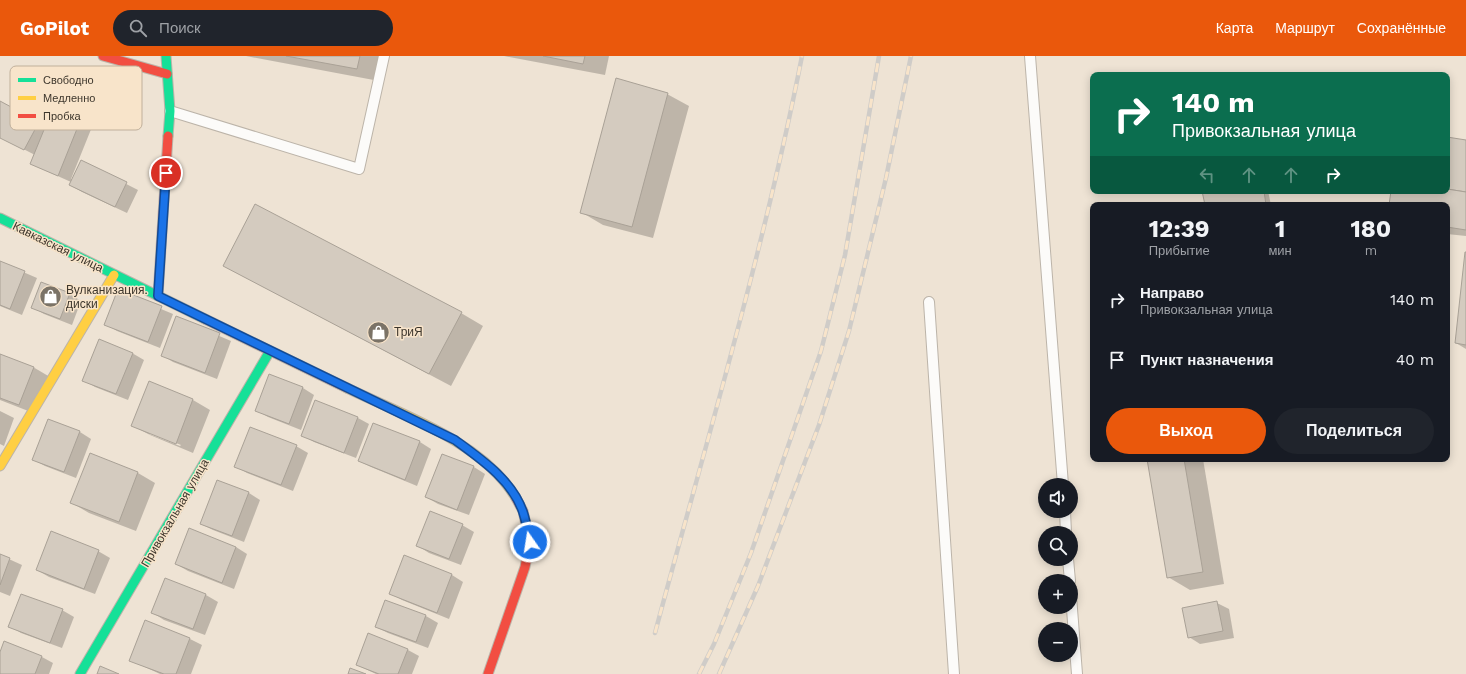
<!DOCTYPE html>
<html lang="ru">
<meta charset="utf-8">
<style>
body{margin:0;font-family:"Work Sans",sans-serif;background:#20242c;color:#f1f3f6;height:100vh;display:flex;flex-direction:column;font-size:15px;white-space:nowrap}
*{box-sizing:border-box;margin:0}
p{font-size:13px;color:#9ea1a6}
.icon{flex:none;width:22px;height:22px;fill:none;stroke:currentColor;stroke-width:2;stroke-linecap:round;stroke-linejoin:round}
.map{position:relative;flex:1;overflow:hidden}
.panel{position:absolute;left:1090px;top:146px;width:360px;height:260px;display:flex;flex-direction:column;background:#171b24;border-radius:8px;box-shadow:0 2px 10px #0003}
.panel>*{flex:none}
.hud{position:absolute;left:1090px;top:16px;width:360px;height:122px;border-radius:8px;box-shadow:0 2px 10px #0003;background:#0b6e4f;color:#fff;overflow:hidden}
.tools{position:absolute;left:1038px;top:422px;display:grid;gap:8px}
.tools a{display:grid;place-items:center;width:40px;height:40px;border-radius:50%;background:#171b24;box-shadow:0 2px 10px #0003;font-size:20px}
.pin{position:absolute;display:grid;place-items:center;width:34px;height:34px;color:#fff;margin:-17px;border:2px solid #fff;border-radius:50%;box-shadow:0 1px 4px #0007}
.me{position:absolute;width:44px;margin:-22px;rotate:347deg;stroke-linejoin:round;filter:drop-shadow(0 0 3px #0008)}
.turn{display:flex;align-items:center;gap:14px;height:84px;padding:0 16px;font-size:18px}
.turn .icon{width:52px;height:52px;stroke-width:2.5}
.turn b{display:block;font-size:28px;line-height:34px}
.lanes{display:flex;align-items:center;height:38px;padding:0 16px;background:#0003;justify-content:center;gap:20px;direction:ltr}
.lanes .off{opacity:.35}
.eta{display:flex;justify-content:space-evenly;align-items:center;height:68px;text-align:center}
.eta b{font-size:24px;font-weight:700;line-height:28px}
.button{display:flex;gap:8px;margin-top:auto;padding:8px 16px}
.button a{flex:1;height:46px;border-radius:24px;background:#ea580c;color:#fff;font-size:16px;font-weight:700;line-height:46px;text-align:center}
.button a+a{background:#20242c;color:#f1f3f6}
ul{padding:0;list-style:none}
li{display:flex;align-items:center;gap:12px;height:60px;padding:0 16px}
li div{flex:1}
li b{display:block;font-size:15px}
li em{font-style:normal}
header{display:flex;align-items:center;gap:24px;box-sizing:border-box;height:56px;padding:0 20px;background:#ea580c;color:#fff}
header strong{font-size:19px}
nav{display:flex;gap:22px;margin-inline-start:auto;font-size:14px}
.search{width:280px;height:36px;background:#20242c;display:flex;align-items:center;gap:10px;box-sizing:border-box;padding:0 14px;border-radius:22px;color:#9ea1a6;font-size:15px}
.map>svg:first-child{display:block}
.shadow{fill:#0003;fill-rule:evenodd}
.building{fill:#d4cbbf;stroke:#a9a196}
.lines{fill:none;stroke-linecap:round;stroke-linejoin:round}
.lane-casing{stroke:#bcb4a9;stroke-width:12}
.fast-casing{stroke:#bcb4a9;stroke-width:11}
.slow-casing{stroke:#bcb4a9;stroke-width:11}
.jam-casing{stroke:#bcb4a9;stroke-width:11}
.lane{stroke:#fcfbf9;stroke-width:10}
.fast{stroke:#16e098;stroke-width:9}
.slow{stroke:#ffcf43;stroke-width:9}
.jam{stroke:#f24e42;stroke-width:9}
.rail-casing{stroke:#cfccc8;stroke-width:4.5}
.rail{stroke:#f8e4ca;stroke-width:3;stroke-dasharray:9;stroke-linecap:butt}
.route-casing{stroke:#114b97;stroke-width:10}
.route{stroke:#1a73e8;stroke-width:7}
.labels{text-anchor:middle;stroke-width:3;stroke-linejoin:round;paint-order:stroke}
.street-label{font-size:12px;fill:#3d362c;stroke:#f8e4ca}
.poi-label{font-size:12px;fill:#3d362c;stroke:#f8e4ca;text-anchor:start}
.key{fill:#f8e4ca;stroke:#c0b09b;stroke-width:1}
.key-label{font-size:11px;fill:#3d362c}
</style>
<header>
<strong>GoPilot</strong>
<div class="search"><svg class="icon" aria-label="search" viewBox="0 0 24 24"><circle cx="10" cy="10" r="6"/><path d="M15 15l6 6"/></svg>Поиск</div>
<nav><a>Карта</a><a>Маршрут</a><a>Сохранённые</a></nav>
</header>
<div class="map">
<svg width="1466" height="618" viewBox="0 0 1466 618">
<rect width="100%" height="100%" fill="#eee3d4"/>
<!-- shadow -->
<g class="shadow">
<path d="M 246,0 L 383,0 L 379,25 Z"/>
<path d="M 504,0 L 609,0 L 605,19 Z"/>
<path d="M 667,38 L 689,50 L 653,182 L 603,169 L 581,156 Z"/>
<path d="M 58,43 L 96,61 L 71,123 L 72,124 L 81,105 L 138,134 L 127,157 L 82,136 L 70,129 L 71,126 L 31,108 L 35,99 L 0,81 L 0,46 L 46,71 Z"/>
<path d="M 1447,82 L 1466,85 L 1466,180 L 1447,178 L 1447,149 L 1390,149 L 1392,135 L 1447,135 Z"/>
<path d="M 1203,135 L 1268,135 L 1271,149 L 1206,149 Z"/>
<path d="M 1466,197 L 1466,293 L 1456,287 Z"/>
<path d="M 0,206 L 37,222 L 22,259 L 0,250 Z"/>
<path d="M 224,210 L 461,257 L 483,270 L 451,330 Z"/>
<path d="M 41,227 L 70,238 L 81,245 L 72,269 L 44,258 L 32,251 Z"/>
<path d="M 118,235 L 173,258 L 160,292 L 117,275 L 105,268 Z"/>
<path d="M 177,262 L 231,285 L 217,323 L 173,306 L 162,299 Z"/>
<path d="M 132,297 L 144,304 L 128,344 L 95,331 L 84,324 Z"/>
<path d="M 0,299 L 33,311 L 50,321 L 36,358 L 0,344 Z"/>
<path d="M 270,319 L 303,332 L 314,339 L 301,374 L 268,361 L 256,354 Z"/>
<path d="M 149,327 L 193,344 L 210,354 L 193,397 L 150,379 L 133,370 ZM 149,376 L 181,389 L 180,390 L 149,378 Z"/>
<path d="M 0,355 L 14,362 L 4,390 L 0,388 Z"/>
<path d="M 358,362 L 369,368 L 356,402 L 314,386 L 302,379 Z"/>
<path d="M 49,364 L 80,376 L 91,383 L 76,422 L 45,410 L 34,404 Z"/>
<path d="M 373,369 L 420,386 L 431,393 L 417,430 L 371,411 L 359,405 Z"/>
<path d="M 296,390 L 308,397 L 293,435 L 247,417 L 235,410 Z"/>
<path d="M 1148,403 L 1203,403 L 1224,528 L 1190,534 L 1168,521 Z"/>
<path d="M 474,411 L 485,418 L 469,459 L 438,448 L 426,441 Z"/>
<path d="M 138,417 L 155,427 L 136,475 L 89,457 L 72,447 Z"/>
<path d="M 217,425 L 249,437 L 260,444 L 244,486 L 213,474 L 201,468 Z"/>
<path d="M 462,469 L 474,476 L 461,509 L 429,497 L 418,490 Z"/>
<path d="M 236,491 L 247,498 L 234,533 L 188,515 L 176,508 Z"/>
<path d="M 98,495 L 110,502 L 95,538 L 49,521 L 37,514 Z"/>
<path d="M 0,499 L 22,509 L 10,540 L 0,536 Z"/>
<path d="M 452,519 L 463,526 L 449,563 L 402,544 L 390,537 Z"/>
<path d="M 166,523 L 206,539 L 218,546 L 205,579 L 164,564 L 153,557 Z"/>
<path d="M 385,545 L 426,560 L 438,567 L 428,592 L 388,577 L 376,571 Z"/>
<path d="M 1217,547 L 1229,553 L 1234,582 L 1200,588 L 1189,581 Z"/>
<path d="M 62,554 L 74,561 L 62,592 L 21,577 L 10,570 Z"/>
<path d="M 145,566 L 190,583 L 202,589 L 191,618 L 160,618 L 130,604 Z"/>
<path d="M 408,594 L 419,600 L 412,618 L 376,618 L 357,609 Z"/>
<path d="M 0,599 L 42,601 L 53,607 L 49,618 L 0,618 Z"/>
</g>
<!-- building -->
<g class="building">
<path d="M 286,0 L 360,0 L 357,13 Z"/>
<path d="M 543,0 L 585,0 L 583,8 Z"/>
<path d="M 616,22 L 668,37 L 632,171 L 580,157 Z"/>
<path d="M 57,42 L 85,53 L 58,120 L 30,108 Z"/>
<path d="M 0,45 L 39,66 L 24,94 L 0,82 Z"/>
<path d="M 1447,81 L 1466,84 L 1466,136 L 1447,133 Z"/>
<path d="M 81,104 L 127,126 L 115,151 L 69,129 Z"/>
<path d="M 1447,133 L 1466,136 L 1466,174 L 1447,171 L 1447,149 L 1389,149 L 1391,135 L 1447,135 Z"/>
<path d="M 1202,135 L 1264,135 L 1266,149 L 1205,149 Z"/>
<path d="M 255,148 L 462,256 L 429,318 L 223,210 Z"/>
<path d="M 1465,196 L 1466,196 L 1466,289 L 1455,287 Z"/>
<path d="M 0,205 L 25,215 L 10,253 L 0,249 Z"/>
<path d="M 41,226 L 70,237 L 60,263 L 31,252 Z"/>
<path d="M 118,233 L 162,250 L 148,286 L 104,269 Z"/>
<path d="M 176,260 L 220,277 L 205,317 L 161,300 Z"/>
<path d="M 99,283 L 133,297 L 116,338 L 82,325 Z"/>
<path d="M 0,298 L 34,311 L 19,349 L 0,342 Z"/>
<path d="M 269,318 L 303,331 L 289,368 L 255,355 Z"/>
<path d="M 149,325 L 193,343 L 176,388 L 131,370 Z"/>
<path d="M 315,344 L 358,361 L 344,397 L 301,380 Z"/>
<path d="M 48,363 L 80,375 L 64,416 L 32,404 Z"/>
<path d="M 373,367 L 420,385 L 405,424 L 358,405 Z"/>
<path d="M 250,371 L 297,389 L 281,429 L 234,411 Z"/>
<path d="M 90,397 L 138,416 L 119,466 L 70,447 Z"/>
<path d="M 442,398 L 474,410 L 457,454 L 425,441 Z"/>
<path d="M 1147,403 L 1184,403 L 1203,516 L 1167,522 Z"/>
<path d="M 217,424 L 249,436 L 232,480 L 200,468 Z"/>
<path d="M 430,455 L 463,468 L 449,503 L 416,490 Z"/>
<path d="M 189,472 L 236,491 L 222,527 L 175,508 Z"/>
<path d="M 51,475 L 99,494 L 84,533 L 36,514 Z"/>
<path d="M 0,498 L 10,502 L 0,529 Z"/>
<path d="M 404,499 L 452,518 L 437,557 L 389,538 Z"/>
<path d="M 165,522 L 206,538 L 193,573 L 151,557 Z"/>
<path d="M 21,538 L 63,553 L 50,587 L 8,571 Z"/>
<path d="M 385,544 L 426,559 L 416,586 L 375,571 Z"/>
<path d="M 1217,545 L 1223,575 L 1188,582 L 1182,552 Z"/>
<path d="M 145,564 L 190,582 L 176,618 L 164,618 L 129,605 Z"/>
<path d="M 368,577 L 408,593 L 398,618 L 379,618 L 356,609 Z"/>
<path d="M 4,585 L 42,600 L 35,618 L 0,618 L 0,596 Z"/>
<path d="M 100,610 L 119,618 L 97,618 Z"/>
<path d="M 350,612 L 366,618 L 348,618 Z"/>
</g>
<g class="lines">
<defs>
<g id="lane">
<path d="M 1030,0 L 1063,429"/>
<path d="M 170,55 L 359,113 L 384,0"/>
<path d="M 929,246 L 954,618"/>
<path d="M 1065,455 L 1066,477"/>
<path d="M 1068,503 L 1070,525"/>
<path d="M 1071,540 L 1077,618"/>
</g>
<g id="fast">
<path d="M 166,0 L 170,55 L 168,80"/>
<path d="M 0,162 L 205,263"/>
<path d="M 80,618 L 270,295"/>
</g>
<g id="slow">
<path d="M 347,332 C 403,359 483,386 516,442"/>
<path d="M 0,410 L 114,219"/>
</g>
<g id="jam">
<path d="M 103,0 L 167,18"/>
<path d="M 158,240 L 168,80"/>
<path d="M 205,263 L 347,332"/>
<path d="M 488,618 L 525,511 L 530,486 L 523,455 L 516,442"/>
</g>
</defs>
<!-- lane casing -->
<use href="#lane" class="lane-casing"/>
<!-- fast casing -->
<use href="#fast" class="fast-casing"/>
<!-- slow casing -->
<use href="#slow" class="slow-casing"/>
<!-- jam casing -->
<use href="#jam" class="jam-casing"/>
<!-- lane -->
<use href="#lane" class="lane"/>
<!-- fast -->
<use href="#fast" class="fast"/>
<!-- slow -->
<use href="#slow" class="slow"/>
<!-- jam -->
<use href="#jam" class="jam"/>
<defs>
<g id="rail">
<path d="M 655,577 C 706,386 764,194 802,0"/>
<path d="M 699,618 L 714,588 L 751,497 L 821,295 L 845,199 L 879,0"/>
<path d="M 719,618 L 758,530 L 819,369 L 849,275 L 886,122 L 911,0"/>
</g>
</defs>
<!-- rail casing -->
<use href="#rail" class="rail-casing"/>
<!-- rail -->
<use href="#rail" class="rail"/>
</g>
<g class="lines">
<defs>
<path id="route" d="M 166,117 L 158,240 L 455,384 C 481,403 512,424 523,456 C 526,465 528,476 530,486"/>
</defs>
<!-- route casing -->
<use href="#route" class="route-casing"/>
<!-- route -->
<use href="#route" class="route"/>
</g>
<!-- icons -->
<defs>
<symbol id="shop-disc" viewBox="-11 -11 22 22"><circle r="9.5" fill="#7b7367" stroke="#f8e4ca"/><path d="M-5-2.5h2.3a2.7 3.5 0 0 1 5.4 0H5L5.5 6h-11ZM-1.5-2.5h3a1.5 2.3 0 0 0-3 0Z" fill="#fff"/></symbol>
</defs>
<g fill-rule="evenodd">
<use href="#shop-disc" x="38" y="228" width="25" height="25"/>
<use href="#shop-disc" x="366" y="264" width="25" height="25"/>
</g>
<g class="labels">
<!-- street labels -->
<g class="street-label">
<text transform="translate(58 191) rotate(26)" y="4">Кавказская улица</text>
<text transform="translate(175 457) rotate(-60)" y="4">Привокзальная улица</text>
</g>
<!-- poi labels -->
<g class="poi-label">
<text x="66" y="238">Вулканизация.<tspan x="66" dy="14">диски</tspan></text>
<text x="394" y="280">ТриЯ</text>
</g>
</g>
<!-- legend -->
<rect x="10" y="10" width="132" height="64" rx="6" class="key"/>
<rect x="18" y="22" width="18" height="4" fill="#16e098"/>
<rect x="18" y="40" width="18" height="4" fill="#ffcf43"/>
<rect x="18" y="58" width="18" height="4" fill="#f24e42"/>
<g class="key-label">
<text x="43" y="28">Свободно</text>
<text x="43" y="46">Медленно</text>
<text x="43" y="64">Пробка</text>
</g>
</svg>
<div class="tools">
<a><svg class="icon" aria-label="sound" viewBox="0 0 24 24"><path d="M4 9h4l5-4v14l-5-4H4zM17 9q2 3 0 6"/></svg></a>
<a><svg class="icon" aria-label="search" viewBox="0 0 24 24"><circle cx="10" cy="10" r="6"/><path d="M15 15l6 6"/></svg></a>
<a>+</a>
<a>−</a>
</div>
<div class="pin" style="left:166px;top:117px;background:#d93025"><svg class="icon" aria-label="arrive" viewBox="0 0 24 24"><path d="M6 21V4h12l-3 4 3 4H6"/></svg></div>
<svg class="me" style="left:530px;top:486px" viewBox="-20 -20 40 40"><circle r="17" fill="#1a73e8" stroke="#fff" stroke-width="3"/><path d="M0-11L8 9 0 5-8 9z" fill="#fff"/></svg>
<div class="hud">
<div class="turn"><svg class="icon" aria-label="right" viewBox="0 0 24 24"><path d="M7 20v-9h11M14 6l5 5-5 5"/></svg><div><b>140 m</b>Привокзальная улица</div></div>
<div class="lanes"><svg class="icon off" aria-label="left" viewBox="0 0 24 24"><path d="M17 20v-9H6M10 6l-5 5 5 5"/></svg><svg class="icon off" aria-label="ahead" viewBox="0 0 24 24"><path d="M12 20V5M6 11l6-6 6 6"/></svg><svg class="icon off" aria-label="ahead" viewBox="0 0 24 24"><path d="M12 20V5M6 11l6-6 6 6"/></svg><svg class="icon" aria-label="right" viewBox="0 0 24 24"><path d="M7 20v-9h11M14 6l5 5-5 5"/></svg></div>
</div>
<section class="panel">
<div class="eta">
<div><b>12:39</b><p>Прибытие</p></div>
<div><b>1</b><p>мин</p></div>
<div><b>180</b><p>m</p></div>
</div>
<ul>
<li><svg class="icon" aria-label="right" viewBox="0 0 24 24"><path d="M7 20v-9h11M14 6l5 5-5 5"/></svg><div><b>Направо</b><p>Привокзальная улица</p></div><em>140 m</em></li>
<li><svg class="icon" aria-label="arrive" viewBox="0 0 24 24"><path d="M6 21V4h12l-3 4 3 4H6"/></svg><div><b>Пункт назначения</b></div><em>40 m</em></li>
</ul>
<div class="button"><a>Выход</a><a>Поделиться</a></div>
</section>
</div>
